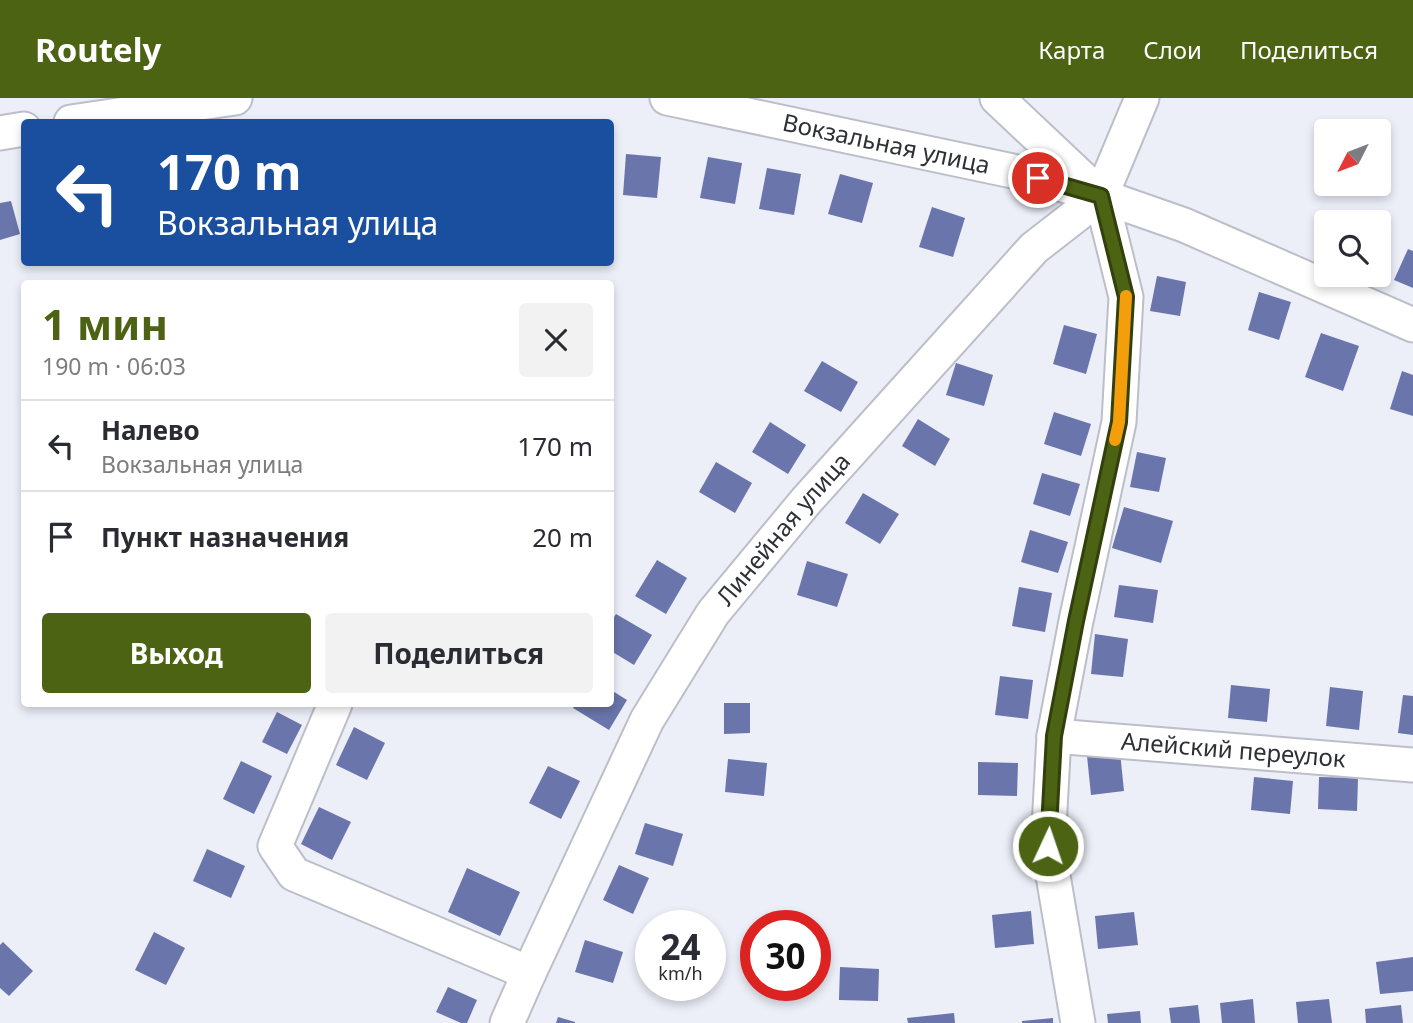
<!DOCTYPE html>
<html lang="ru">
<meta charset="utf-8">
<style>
body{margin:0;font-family:"Noto Sans",sans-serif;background:#f2f2f3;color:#2b2b33;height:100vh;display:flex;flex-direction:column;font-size:26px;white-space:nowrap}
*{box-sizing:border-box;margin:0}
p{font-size:23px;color:#7c7c81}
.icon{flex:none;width:38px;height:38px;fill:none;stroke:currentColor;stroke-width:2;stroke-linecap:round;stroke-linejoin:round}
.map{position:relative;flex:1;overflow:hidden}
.details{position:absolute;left:21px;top:182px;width:593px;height:427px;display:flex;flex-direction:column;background:#fff;border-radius:7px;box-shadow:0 4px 10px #0003}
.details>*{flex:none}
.banner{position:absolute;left:21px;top:21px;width:593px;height:147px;border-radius:7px;box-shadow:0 4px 10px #0003;background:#1a4fa0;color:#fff;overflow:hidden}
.needle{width:46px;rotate:228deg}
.buttons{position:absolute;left:1314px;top:21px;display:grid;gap:14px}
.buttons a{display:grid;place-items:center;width:77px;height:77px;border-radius:7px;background:#fff;box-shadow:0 4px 10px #0003;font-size:35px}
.speed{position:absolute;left:635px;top:812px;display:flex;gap:14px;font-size:35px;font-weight:700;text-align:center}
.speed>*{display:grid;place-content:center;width:91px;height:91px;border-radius:50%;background:#fff;box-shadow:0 4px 10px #0003;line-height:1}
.speed small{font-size:18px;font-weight:400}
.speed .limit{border:10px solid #d22;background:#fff;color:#111}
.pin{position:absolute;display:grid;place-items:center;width:60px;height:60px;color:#fff;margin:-30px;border:4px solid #fff;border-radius:50%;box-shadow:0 2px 7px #0007}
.me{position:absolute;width:77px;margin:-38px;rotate:3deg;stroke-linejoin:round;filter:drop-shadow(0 0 5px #0008)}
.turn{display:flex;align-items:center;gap:24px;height:147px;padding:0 21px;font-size:32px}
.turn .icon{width:91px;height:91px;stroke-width:2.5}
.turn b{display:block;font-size:49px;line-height:60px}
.round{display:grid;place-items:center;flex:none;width:74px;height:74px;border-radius:7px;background:#f2f2f3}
.head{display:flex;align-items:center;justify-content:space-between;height:119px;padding:0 21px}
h1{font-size:42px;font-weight:700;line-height:52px;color:#4b6312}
.primary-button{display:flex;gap:14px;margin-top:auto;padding:14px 21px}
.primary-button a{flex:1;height:80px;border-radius:7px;background:#4b6312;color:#fff;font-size:28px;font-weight:700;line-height:80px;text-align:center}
.primary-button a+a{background:#f2f2f3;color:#2b2b33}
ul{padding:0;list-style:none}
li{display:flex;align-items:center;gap:21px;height:91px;padding:0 21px;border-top:2px solid #e1e1e2}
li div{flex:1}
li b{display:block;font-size:26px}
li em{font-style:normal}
header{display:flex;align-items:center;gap:42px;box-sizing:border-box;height:98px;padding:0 35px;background:#4b6312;color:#fff}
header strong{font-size:33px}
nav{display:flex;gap:38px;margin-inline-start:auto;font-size:24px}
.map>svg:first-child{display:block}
.building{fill:#6a75ab}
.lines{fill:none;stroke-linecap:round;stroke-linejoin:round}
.minor-casing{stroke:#bcbfc8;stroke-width:37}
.minor{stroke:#fff;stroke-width:33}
.route-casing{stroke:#31400c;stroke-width:18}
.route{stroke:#4b6312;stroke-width:12}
.slow{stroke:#f59e0b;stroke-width:12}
.labels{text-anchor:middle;stroke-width:7;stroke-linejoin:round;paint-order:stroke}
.street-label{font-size:24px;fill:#2f3034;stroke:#eceef8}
</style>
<header>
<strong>Routely</strong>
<nav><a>Карта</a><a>Слои</a><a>Поделиться</a></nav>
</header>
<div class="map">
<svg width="1413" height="925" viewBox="0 0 1413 925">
<rect width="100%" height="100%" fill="#eceef8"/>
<!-- building -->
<g class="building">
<path d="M 626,56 L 661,59 L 657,100 L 623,97 Z"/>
<path d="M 708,59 L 742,65 L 735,106 L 700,100 Z"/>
<path d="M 767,70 L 801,76 L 794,117 L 759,111 Z"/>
<path d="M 840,76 L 873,85 L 862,125 L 828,116 Z"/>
<path d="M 11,103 L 20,136 L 0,142 L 0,105 Z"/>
<path d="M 932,109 L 965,120 L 953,159 L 919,149 Z"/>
<path d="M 1408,151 L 1413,153 L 1413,190 L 1394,182 Z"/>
<path d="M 1157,178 L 1186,184 L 1180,218 L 1150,213 Z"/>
<path d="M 1259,194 L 1291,204 L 1279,242 L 1248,232 Z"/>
<path d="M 1064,227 L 1097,236 L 1086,276 L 1053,266 Z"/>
<path d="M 1321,235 L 1359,248 L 1343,293 L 1305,279 Z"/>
<path d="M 822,263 L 858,284 L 841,314 L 804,293 Z"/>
<path d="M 956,265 L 993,277 L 984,308 L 946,297 Z"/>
<path d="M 1402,273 L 1413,277 L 1413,318 L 1390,311 Z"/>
<path d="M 1054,314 L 1091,326 L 1081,358 L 1044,346 Z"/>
<path d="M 918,321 L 950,341 L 935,368 L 902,348 Z"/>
<path d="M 770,324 L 806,347 L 788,376 L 752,354 Z"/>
<path d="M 1137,354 L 1166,360 L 1159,394 L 1130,389 Z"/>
<path d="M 716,364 L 752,385 L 735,415 L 699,394 Z"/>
<path d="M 1042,375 L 1080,386 L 1070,418 L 1033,406 Z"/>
<path d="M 863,395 L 899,416 L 880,446 L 845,425 Z"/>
<path d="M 1124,409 L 1173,423 L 1161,465 L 1112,450 Z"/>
<path d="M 1030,432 L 1068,444 L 1058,475 L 1021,464 Z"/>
<path d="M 657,462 L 687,480 L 666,516 L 635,498 Z"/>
<path d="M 807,463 L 848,476 L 837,509 L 797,497 Z"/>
<path d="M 1119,487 L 1158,492 L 1153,525 L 1114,519 Z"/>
<path d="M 1019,489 L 1052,495 L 1045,534 L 1012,528 Z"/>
<path d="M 616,516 L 652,537 L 634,567 L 611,553 L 611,524 Z"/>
<path d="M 1095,536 L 1128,541 L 1123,579 L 1091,576 Z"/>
<path d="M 1000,578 L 1033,582 L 1028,621 L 995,617 Z"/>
<path d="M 1231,587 L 1270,591 L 1267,624 L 1228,620 Z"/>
<path d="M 1330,589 L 1363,593 L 1359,632 L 1326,628 Z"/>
<path d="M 611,592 L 627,602 L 609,632 L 573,610 L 576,606 L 611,606 Z"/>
<path d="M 1403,597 L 1413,598 L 1413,637 L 1398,635 Z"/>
<path d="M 724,605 L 750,605 L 750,635 L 724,636 Z"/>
<path d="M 277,614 L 302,627 L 287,656 L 262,644 Z"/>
<path d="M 354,629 L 385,645 L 367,682 L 336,667 Z"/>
<path d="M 1120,654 L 1124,693 L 1091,697 L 1087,658 Z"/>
<path d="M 728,661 L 767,665 L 764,698 L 725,694 Z"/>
<path d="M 241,663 L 272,678 L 254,716 L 223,701 Z"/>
<path d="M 978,664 L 1018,665 L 1017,698 L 978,697 Z"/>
<path d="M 548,668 L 580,683 L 561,721 L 529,705 Z"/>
<path d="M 1254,679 L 1293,683 L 1290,716 L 1251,712 Z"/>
<path d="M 1319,679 L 1358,680 L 1357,713 L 1318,711 Z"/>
<path d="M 319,709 L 351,724 L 332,762 L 301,746 Z"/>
<path d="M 645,725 L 683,736 L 673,768 L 635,756 Z"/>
<path d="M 207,751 L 245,768 L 231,800 L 193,783 Z"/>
<path d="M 619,767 L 649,780 L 633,816 L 603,802 Z"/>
<path d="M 467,770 L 520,794 L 500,838 L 448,814 Z"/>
<path d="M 1031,813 L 1034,846 L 995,850 L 992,817 Z"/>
<path d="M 1134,814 L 1138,847 L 1098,851 L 1095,818 Z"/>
<path d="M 154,834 L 185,850 L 166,887 L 135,872 Z"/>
<path d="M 585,842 L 623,854 L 613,885 L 575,874 Z"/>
<path d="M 3,844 L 33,873 L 9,898 L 0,890 L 0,847 Z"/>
<path d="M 1413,859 L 1413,893 L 1380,896 L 1376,864 Z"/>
<path d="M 840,869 L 879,871 L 878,903 L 839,902 Z"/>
<path d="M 448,889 L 477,902 L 467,925 L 461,925 L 436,914 Z"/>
<path d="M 1253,901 L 1255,925 L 1222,925 L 1220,905 Z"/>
<path d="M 1329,901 L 1332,925 L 1298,925 L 1296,904 Z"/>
<path d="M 1198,907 L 1200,925 L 1171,925 L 1169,910 Z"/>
<path d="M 1401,907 L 1403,925 L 1366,925 L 1365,911 Z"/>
<path d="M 1140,913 L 1141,925 L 1108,925 L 1107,916 Z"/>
<path d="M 954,915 L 955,925 L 908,925 L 907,920 Z"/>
<path d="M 558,919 L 575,924 L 575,925 L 556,925 Z"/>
<path d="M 1053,920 L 1053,925 L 1022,925 L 1022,923 Z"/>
</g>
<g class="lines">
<defs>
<g id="minor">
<path id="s1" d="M 667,0 L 1017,74 L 1101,98 L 1184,127 L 1413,227"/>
<path d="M 997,0 L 1101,98 L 1126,199 L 1119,324 L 1076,523 L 1054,638 L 1048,748 L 1078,925"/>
<path d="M 71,24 L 235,0"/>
<path d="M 0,35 L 24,31"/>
<path d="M 335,606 L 275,748 L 294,776 L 529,875"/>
<path id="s2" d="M 1054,638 L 1413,667"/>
<path id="s3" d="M 507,925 L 529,875 L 647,622 L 713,515 L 806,403 L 1034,150 L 1101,98 L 1142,0"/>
</g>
</defs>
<!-- minor casing -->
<use href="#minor" class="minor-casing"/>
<!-- minor -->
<use href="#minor" class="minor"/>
</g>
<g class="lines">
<defs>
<path id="route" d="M 1038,80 L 1101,98 L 1126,199 L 1119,324 L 1076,523 L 1054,638 L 1048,748"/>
</defs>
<!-- route casing -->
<use href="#route" class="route-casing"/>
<!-- route -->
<use href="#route" class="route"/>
<!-- slow -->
<path class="slow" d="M 1115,342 L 1119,324 L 1126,198"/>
</g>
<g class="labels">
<!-- street labels -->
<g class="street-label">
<text dy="8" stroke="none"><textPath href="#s1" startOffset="224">Вокзальная улица</textPath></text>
<text dy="8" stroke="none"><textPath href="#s3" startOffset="569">Линейная улица</textPath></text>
<text dy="8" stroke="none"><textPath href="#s2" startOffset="180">Алейский переулок</textPath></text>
</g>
</g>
</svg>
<div class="buttons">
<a><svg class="needle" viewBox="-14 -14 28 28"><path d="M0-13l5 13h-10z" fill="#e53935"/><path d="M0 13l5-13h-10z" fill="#7c7c81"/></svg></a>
<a><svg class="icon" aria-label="search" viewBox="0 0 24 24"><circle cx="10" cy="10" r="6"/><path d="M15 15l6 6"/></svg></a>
</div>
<div class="speed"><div>24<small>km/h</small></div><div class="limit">30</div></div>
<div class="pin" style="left:1038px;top:80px;background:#d93025"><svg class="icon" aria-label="arrive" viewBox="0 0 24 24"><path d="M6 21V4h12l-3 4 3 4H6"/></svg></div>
<svg class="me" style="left:1048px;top:748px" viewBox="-20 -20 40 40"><circle r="17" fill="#4b6312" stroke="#fff" stroke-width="3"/><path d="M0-11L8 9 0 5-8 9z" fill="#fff"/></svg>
<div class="banner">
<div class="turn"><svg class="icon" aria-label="left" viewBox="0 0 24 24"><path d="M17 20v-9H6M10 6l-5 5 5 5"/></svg><div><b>170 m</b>Вокзальная улица</div></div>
</div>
<section class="details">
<div class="head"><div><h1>1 мин</h1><p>190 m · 06:03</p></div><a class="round"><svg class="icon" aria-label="close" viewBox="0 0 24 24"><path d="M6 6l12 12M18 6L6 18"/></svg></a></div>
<ul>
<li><svg class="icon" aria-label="left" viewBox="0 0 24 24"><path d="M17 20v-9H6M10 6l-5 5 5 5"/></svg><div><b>Налево</b><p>Вокзальная улица</p></div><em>170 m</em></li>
<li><svg class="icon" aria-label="arrive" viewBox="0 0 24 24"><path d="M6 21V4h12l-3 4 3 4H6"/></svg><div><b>Пункт назначения</b></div><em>20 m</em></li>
</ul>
<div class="primary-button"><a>Выход</a><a>Поделиться</a></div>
</section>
</div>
